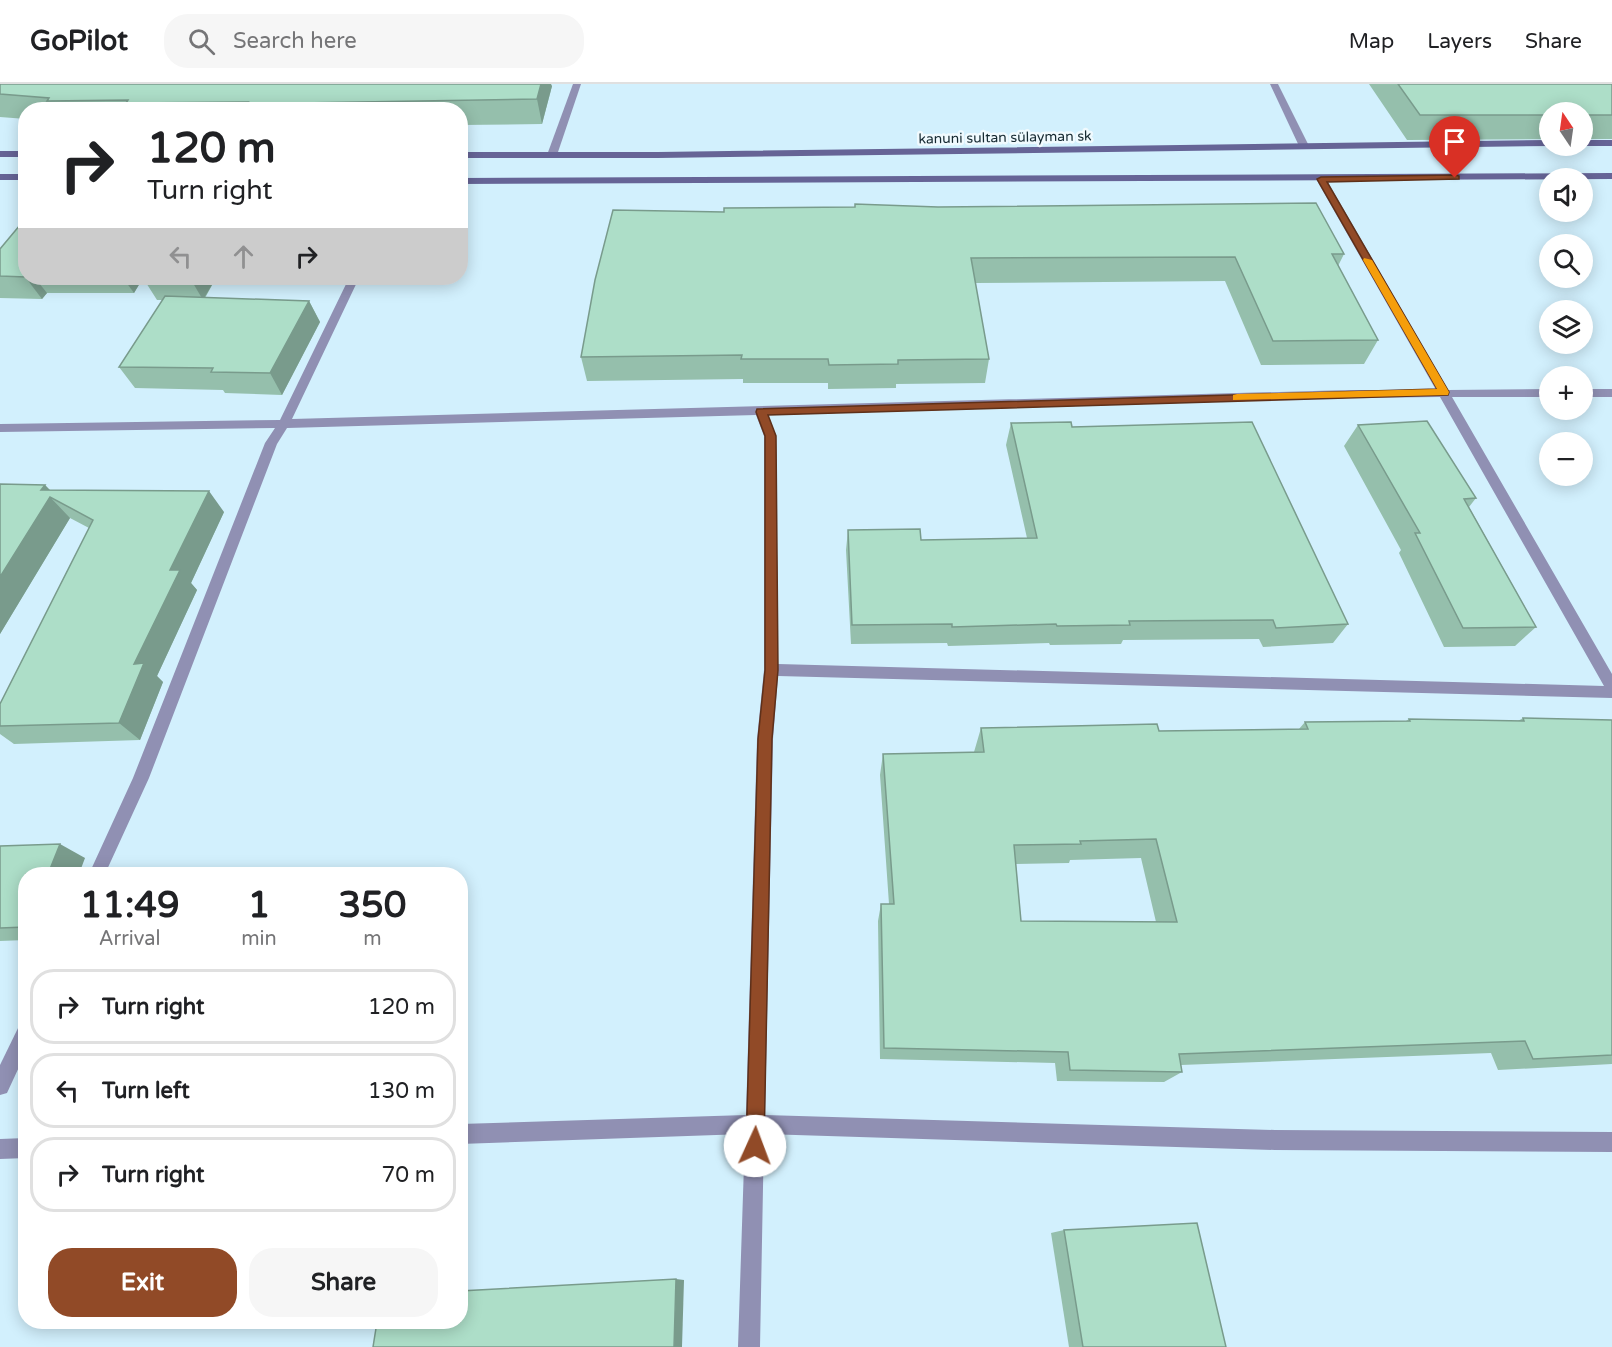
<!DOCTYPE html>
<meta charset="utf-8">
<style>
body{margin:0;font-family:"Varela Round",sans-serif;background:#f6f6f6;color:#202124;height:100vh;display:flex;flex-direction:column;font-size:22px;white-space:nowrap}
*{box-sizing:border-box;margin:0}
p{font-size:20px;color:#757577}
.icon{flex:none;width:33px;height:33px;fill:none;stroke:currentColor;stroke-width:2;stroke-linecap:round;stroke-linejoin:round}
.map{position:relative;flex:1;overflow:hidden}
.sheet{position:absolute;left:18px;top:783px;width:450px;height:462px;display:flex;flex-direction:column;background:#fff;border-radius:24px;box-shadow:0 3px 15px #0003}
.sheet>*{flex:none}
.guide{position:absolute;left:18px;top:18px;width:450px;height:183px;border-radius:24px;box-shadow:0 3px 15px #0003;background:#fff;color:#202124;overflow:hidden}
.needle{width:39px;rotate:347deg}
.controls{position:absolute;left:1539px;top:18px;display:grid;gap:12px}
.controls a{display:grid;place-items:center;width:54px;height:54px;border-radius:50%;background:#fff;box-shadow:0 3px 15px #0003;font-size:30px}
.pin{position:absolute;display:grid;place-items:center;width:51px;height:51px;color:#fff;margin:-62px -26px;border-radius:50% 50% 50% 0;rotate:-45deg;box-shadow:0 0 6px #0007}
.pin .icon{rotate:45deg}
.me{position:absolute;width:66px;margin:-33px;rotate:2deg;stroke-linejoin:round;filter:drop-shadow(0 0 4px #0008)}
.turn{display:flex;align-items:center;gap:21px;height:126px;padding:0 30px;font-size:27px}
.turn .icon{width:78px;height:78px;stroke-width:2.5}
.turn b{display:block;font-size:42px;line-height:51px}
.lanes{display:flex;align-items:center;height:57px;padding:0 30px;background:#0003;justify-content:center;gap:30px;direction:ltr}
.lanes .off{opacity:.35}
.eta{display:flex;justify-content:space-evenly;align-items:center;height:102px;text-align:center}
.eta b{font-size:36px;font-weight:700;line-height:42px}
.action{display:flex;gap:12px;margin-top:auto;padding:12px 30px}
.action a{flex:1;height:69px;border-radius:24px;background:#914a27;color:#fff;font-size:24px;font-weight:700;line-height:69px;text-align:center}
.action a+a{background:#f6f6f6;color:#202124}
ul{padding:0;list-style:none}
li{display:flex;align-items:center;gap:18px;height:75px;margin:0 12px 9px;padding:0 18px;border:3px solid #e0e0e0;border-radius:24px}
li div{flex:1}
li b{display:block;font-size:22px}
li em{font-style:normal}
header{display:flex;align-items:center;gap:36px;box-sizing:border-box;height:84px;padding:0 30px;background:#fff;border-bottom:2px solid #e0e0e0}
header strong{font-size:28px}
nav{display:flex;gap:33px;margin-inline-start:auto;font-size:21px}
.search{width:420px;height:54px;background:#f6f6f6;display:flex;align-items:center;gap:15px;box-sizing:border-box;padding:0 21px;border-radius:24px;color:#757577;font-size:22px}
.map>svg:first-child{display:block}
.lines{fill:none;stroke-linecap:round;stroke-linejoin:round}
.minor{fill:#9090b3;fill-rule:evenodd}
.secondary{fill:#666496;fill-rule:evenodd}
.wall{fill:#95bfac;fill-rule:evenodd}
.shaded-wall{fill:#799b8c}
.building{fill:#addec8;stroke:#799b8c;stroke-width:1.5;fill-rule:evenodd}
.route{fill:#914a27;stroke:#5e3019;stroke-width:1.5}
.slow{fill:#f59e0b}
.labels{text-anchor:middle;stroke-width:5;stroke-linejoin:round;paint-order:stroke}
.far-street-label{font-size:14px;fill:#152931;stroke:#f0fafe}
</style>
<header>
<strong>GoPilot</strong>
<div class="search"><svg class="icon" aria-label="search" viewBox="0 0 24 24"><circle cx="10" cy="10" r="6"/><path d="M15 15l6 6"/></svg>Search here</div>
<nav><a>Map</a><a>Layers</a><a>Share</a></nav>
</header>
<div class="map">
<svg width="1612" height="1263" viewBox="0 0 1612 1263">
<rect width="100%" height="100%" fill="#d2f0fd"/>
<g class="lines">
<!-- minor -->
<g class="minor">
<path d="M 573,0 L 581,0 L 557,71 L 549,73 L 547,71 Z"/>
<path d="M 1270,0 L 1278,0 L 1309,62 L 1307,64 L 1299,62 Z"/>
<path d="M 1318,93 L 1326,95 L 1448,306 L 1550,305 L 1550,313 L 1452,313 L 1612,590 L 1612,614 L 778,592 L 773,655 L 765,1031 L 1275,1046 L 1612,1048 L 1612,1068 L 1275,1066 L 764,1050 L 760,1263 L 738,1263 L 745,1050 L 460,1060 L 460,1040 L 746,1031 L 757,655 L 764,586 L 764,352 L 756,331 L 287,344 L 277,360 L 149,694 L 105,790 L 89,790 L 133,694 L 265,359 L 275,344 L 0,348 L 0,340 L 280,336 L 349,194 L 359,194 L 292,335 L 1349,306 L 1436,306 L 1316,95 ZM 1440,313 L 1604,602 L 778,580 L 776,352 L 768,331 L 1349,314 Z"/>
<rect x="1582" y="305" width="30" height="8"/>
<path d="M 26,937 L 26,968 L 7,1009 L 0,1011 L 0,981 L 20,940 Z"/>
<path d="M 26,1054 L 26,1074 L 0,1075 L 0,1055 Z"/>
</g>
<!-- secondary -->
<g class="secondary">
<path d="M 1550,56 L 1550,62 L 658,74 L 460,74 L 460,68 L 658,68 Z"/>
<rect x="1582" y="56" width="30" height="6"/>
<rect x="0" y="67" width="26" height="6"/>
<path d="M 1612,89 L 1612,95 L 460,100 L 460,94 Z"/>
<rect x="0" y="90" width="26" height="6"/>
</g>
</g>
<!-- wall -->
<g class="wall">
<path d="M 0,0 L 552,2 L 542,40 L 460,41 L 460,26 L 26,26 L 26,35 L 0,33 Z"/>
<path d="M 1369,0 L 1612,0 L 1612,55 L 1582,55 L 1582,28 L 1550,28 L 1550,55 L 1407,56 Z"/>
<path d="M 724,128 L 1344,170 L 1338,182 L 1378,256 L 1364,280 L 1261,281 L 1225,197 L 975,199 L 989,275 L 985,299 L 896,300 L 896,304 L 828,305 L 828,299 L 743,299 L 743,295 L 587,297 L 581,273 Z"/>
<path d="M 26,135 L 26,194 L 216,194 L 205,214 L 309,217 L 320,238 L 282,311 L 225,309 L 223,306 L 135,304 L 119,283 L 163,216 L 157,216 L 143,194 L 134,209 L 47,209 L 42,215 L 0,214 L 0,165 Z"/>
<path d="M 1011,339 L 1072,343 L 1348,540 L 1333,559 L 1263,563 L 1259,555 L 1123,556 L 1121,560 L 1050,561 L 1049,559 L 948,562 L 947,559 L 851,560 L 846,466 L 848,446 L 921,456 L 1027,454 L 1006,361 Z"/>
<path d="M 1358,341 L 1476,414 L 1469,423 L 1536,543 L 1515,562 L 1444,563 L 1399,469 L 1401,466 L 1344,362 Z"/>
<path d="M 0,400 L 45,401 L 50,406 L 224,428 L 191,499 L 197,506 L 157,592 L 163,598 L 140,656 L 14,660 L 0,650 L 0,620 L 89,444 L 70,434 L 0,550 Z"/>
<path d="M 1523,634 L 1612,636 L 1612,980 L 1498,986 L 1491,969 L 1181,981 L 1182,988 L 1164,998 L 1057,997 L 1055,979 L 880,975 L 878,837 L 881,820 L 889,820 L 880,691 L 883,670 L 974,668 L 981,644 L 1159,647 L 1299,645 L 1305,638 L 1406,637 L 1409,635 L 1518,637 ZM 1141,774 L 1156,838 L 1021,837 L 1016,780 L 1069,779 L 1070,776 Z"/>
<path d="M 0,762 L 85,774 L 26,790 L 26,856 L 0,857 Z"/>
<path d="M 1064,1146 L 1226,1263 L 1069,1263 L 1051,1149 Z"/>
</g>
<!-- shaded-wall -->
<g class="shaded-wall">
<path d="M 541,0 L 551,0 L 552,2 L 542,40 L 537,15 Z"/>
<path d="M 26,194 L 35,194 L 47,209 L 42,215 Z"/>
<path d="M 123,194 L 143,194 L 134,209 Z"/>
<path d="M 190,194 L 216,194 L 203,216 Z"/>
<path d="M 309,217 L 320,238 L 282,311 L 270,289 Z"/>
<path d="M 45,401 L 62,419 L 50,413 L 70,434 L 0,550 L 0,493 L 41,406 Z"/>
<path d="M 209,407 L 224,428 L 191,499 L 197,506 L 157,592 L 163,598 L 140,656 L 119,639 L 134,580 L 170,486 Z"/>
<path d="M 60,760 L 85,774 L 79,790 L 48,790 Z"/>
<path d="M 676,1195 L 684,1196 L 682,1263 L 674,1263 Z"/>
</g>
<!-- building -->
<g class="building">
<path d="M 0,0 L 541,0 L 537,15 L 246,20 L 248,18 L 126,19 L 128,16 L 47,17 L 49,14 L 0,10 Z"/>
<path d="M 1398,0 L 1612,0 L 1612,31 L 1582,31 L 1582,28 L 1550,28 L 1550,31 L 1420,31 Z"/>
<path d="M 1316,119 L 1344,170 L 1332,170 L 1378,256 L 1273,257 L 1235,173 L 971,174 L 989,275 L 898,276 L 898,280 L 829,281 L 828,275 L 741,275 L 742,271 L 581,273 L 595,196 L 613,126 L 724,128 L 724,124 L 855,123 L 855,120 L 938,123 Z"/>
<path d="M 25,135 L 26,193 L 0,192 L 0,165 Z"/>
<path d="M 165,212 L 309,217 L 270,289 L 211,288 L 213,284 L 119,283 Z"/>
<path d="M 1427,337 L 1476,414 L 1464,415 L 1536,543 L 1463,544 L 1415,449 L 1420,449 L 1358,341 Z"/>
<path d="M 1071,338 L 1072,343 L 1252,338 L 1348,540 L 1276,544 L 1273,536 L 1129,537 L 1130,541 L 1057,542 L 1056,540 L 952,543 L 952,540 L 852,541 L 848,446 L 920,445 L 921,456 L 1037,454 L 1011,339 Z"/>
<path d="M 0,400 L 45,401 L 41,406 L 209,407 L 170,486 L 180,486 L 134,580 L 144,579 L 119,639 L 0,642 L 0,620 L 93,436 L 50,413 L 0,493 Z"/>
<path d="M 1523,634 L 1612,636 L 1612,971 L 1533,975 L 1525,957 L 1179,970 L 1182,988 L 1070,986 L 1068,968 L 884,964 L 881,820 L 894,820 L 883,670 L 984,668 L 981,644 L 1157,640 L 1159,647 L 1308,645 L 1305,638 L 1410,637 L 1409,635 L 1524,637 ZM 1156,755 L 1177,838 L 1021,837 L 1014,761 L 1081,760 L 1080,757 Z"/>
<path d="M 60,760 L 48,790 L 26,790 L 26,843 L 0,844 L 0,762 Z"/>
<path d="M 1197,1139 L 1226,1263 L 1083,1263 L 1064,1146 Z"/>
<path d="M 676,1195 L 674,1263 L 373,1263 L 377,1238 L 460,1238 L 460,1207 Z"/>
</g>
<!-- route -->
<path class="route" d="M 1455,91 L 1459,92 L 1459,95 L 1327,98 L 1449,308 L 1448,311 L 768,331 L 776,352 L 778,586 L 772,655 L 764,1062 L 761,1068 L 755,1071 L 749,1068 L 746,1062 L 758,655 L 765,586 L 765,352 L 756,328 L 757,325 L 1437,305 L 1317,95 L 1321,93 Z"/>
<!-- slow -->
<path class="slow" d="M 1364,174 L 1372,176 L 1449,308 L 1448,311 L 1233,316 L 1233,311 L 1237,310 L 1437,305 L 1363,176 Z"/>
<g class="labels">
<!-- far-street labels -->
<g class="far-street-label">
<text transform="translate(1005 53) rotate(-1)" y="5">kanuni sultan sülayman sk</text>
</g>
</g>
</svg>
<div class="controls">
<a><svg class="needle" viewBox="-14 -14 28 28"><path d="M0-13l5 13h-10z" fill="#e53935"/><path d="M0 13l5-13h-10z" fill="#757577"/></svg></a>
<a><svg class="icon" aria-label="sound" viewBox="0 0 24 24"><path d="M4 9h4l5-4v14l-5-4H4zM17 9q2 3 0 6"/></svg></a>
<a><svg class="icon" aria-label="search" viewBox="0 0 24 24"><circle cx="10" cy="10" r="6"/><path d="M15 15l6 6"/></svg></a>
<a><svg class="icon" aria-label="layers" viewBox="0 0 24 24"><path d="M12 4l9 5-9 5-9-5zM3 14l9 5 9-5"/></svg></a>
<a>+</a>
<a>−</a>
</div>
<div class="pin" style="left:1455px;top:94px;background:#d93025"><svg class="icon" aria-label="arrive" viewBox="0 0 24 24"><path d="M6 21V4h12l-3 4 3 4H6"/></svg></div>
<svg class="me" style="left:755px;top:1062px" viewBox="-20 -20 40 40"><circle r="19" fill="#fff"/><path d="M0-13L10 11 0 6-10 11z" fill="#914a27"/></svg>
<div class="guide">
<div class="turn"><svg class="icon" aria-label="right" viewBox="0 0 24 24"><path d="M7 20v-9h11M14 6l5 5-5 5"/></svg><div><b>120 m</b>Turn right</div></div>
<div class="lanes"><svg class="icon off" aria-label="left" viewBox="0 0 24 24"><path d="M17 20v-9H6M10 6l-5 5 5 5"/></svg><svg class="icon off" aria-label="ahead" viewBox="0 0 24 24"><path d="M12 20V5M6 11l6-6 6 6"/></svg><svg class="icon" aria-label="right" viewBox="0 0 24 24"><path d="M7 20v-9h11M14 6l5 5-5 5"/></svg></div>
</div>
<section class="sheet">
<div class="eta">
<div><b>11:49</b><p>Arrival</p></div>
<div><b>1</b><p>min</p></div>
<div><b>350</b><p>m</p></div>
</div>
<ul>
<li><svg class="icon" aria-label="right" viewBox="0 0 24 24"><path d="M7 20v-9h11M14 6l5 5-5 5"/></svg><div><b>Turn right</b></div><em>120 m</em></li>
<li><svg class="icon" aria-label="left" viewBox="0 0 24 24"><path d="M17 20v-9H6M10 6l-5 5 5 5"/></svg><div><b>Turn left</b></div><em>130 m</em></li>
<li><svg class="icon" aria-label="right" viewBox="0 0 24 24"><path d="M7 20v-9h11M14 6l5 5-5 5"/></svg><div><b>Turn right</b></div><em>70 m</em></li>
</ul>
<div class="action"><a>Exit</a><a>Share</a></div>
</section>
</div>
